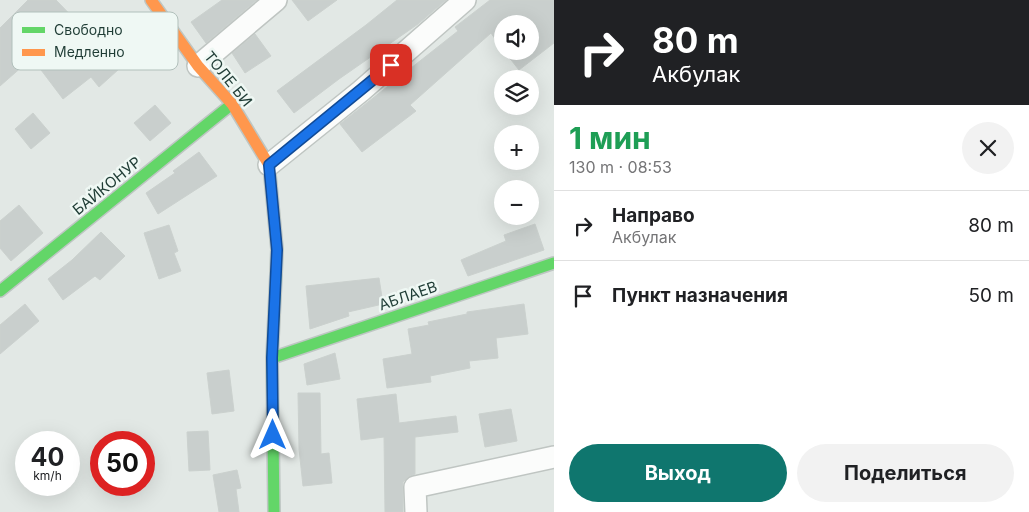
<!DOCTYPE html>
<html lang="ru">
<meta charset="utf-8">
<style>
body{margin:0;font-family:Inter,sans-serif;background:#f2f2f2;color:#202124;height:100vh;display:flex;flex-direction:column;font-size:19px;white-space:nowrap}
*{box-sizing:border-box;margin:0}
p{font-size:16px;color:#757577}
.icon{flex:none;width:28px;height:28px;fill:none;stroke:currentColor;stroke-width:2;stroke-linecap:round;stroke-linejoin:round}
.map{position:relative;flex:1;overflow:hidden}
.details{display:flex;flex-direction:column;background:#fff;width:475px}
.details>*{flex:none}
.guide{background:#202124;color:#fff;overflow:hidden}
.controls{position:absolute;left:494px;top:15px;display:grid;gap:10px}
.controls a{display:grid;place-items:center;width:45px;height:45px;border-radius:50%;background:#fff;box-shadow:0 5px 20px #0002;font-size:25px}
.speed{position:absolute;left:15px;top:431px;display:flex;gap:10px;font-size:25px;font-weight:700;text-align:center}
.speed>*{display:grid;place-content:center;width:65px;height:65px;border-radius:50%;background:#fff;box-shadow:0 5px 20px #0002;line-height:1}
.speed small{font-size:12px;font-weight:400}
.speed .limit{border:8px solid #d22;background:#fff;color:#111}
.pin{position:absolute;display:grid;place-items:center;width:42px;height:42px;color:#fff;margin:-21px;border-radius:10px;box-shadow:0 2px 8px #0006}
.me{position:absolute;width:55px;margin:-28px;rotate:0deg;stroke-linejoin:round;filter:drop-shadow(0 0 4px #0008)}
.turn{display:flex;align-items:center;gap:18px;height:105px;padding:0 15px;font-size:22px}
.turn .icon{width:65px;height:65px;stroke-width:2.5}
.turn b{display:block;font-size:35px;line-height:42px}
.round{display:grid;place-items:center;flex:none;width:52px;height:52px;border-radius:26px;background:#f2f2f2}
.headline{display:flex;align-items:center;justify-content:space-between;height:85px;padding:0 15px}
h1{font-size:30px;font-weight:700;line-height:38px;color:#1e9e55}
.primary-button{display:flex;gap:10px;margin-top:auto;padding:10px 15px}
.primary-button a{flex:1;height:58px;border-radius:30px;background:#0f766e;color:#fff;font-size:20px;font-weight:700;line-height:58px;text-align:center}
.primary-button a+a{background:#f2f2f2;color:#202124}
ul{padding:0;list-style:none}
li{display:flex;align-items:center;gap:15px;height:70px;padding:0 15px;border-top:1px solid #e0e0e0}
li div{flex:1}
li b{display:block;font-size:19px}
li em{font-style:normal}
main{display:flex;flex:1;min-height:0}
.map>svg:first-child{display:block}
.building{fill:#c9cfcd;stroke:#cbd1ce}
.lines{fill:none;stroke-linecap:round;stroke-linejoin:round}
.street-casing{stroke:#bfc5c2;stroke-width:24}
.fast-casing{stroke:#bec6c3;stroke-width:14}
.slow-casing{stroke:#bec6c3;stroke-width:14}
.street{stroke:#fbfcfb;stroke-width:21}
.fast{stroke:#63d668;stroke-width:11}
.slow{stroke:#ff974d;stroke-width:11}
.route-casing{stroke:#114b97;stroke-width:12}
.route{stroke:#1a73e8;stroke-width:9}
.labels{text-anchor:middle;stroke-width:5;stroke-linejoin:round;paint-order:stroke}
.street-label{font-size:15px;fill:#1f3c35;stroke:#eff8f4}
.key{fill:#eff8f4;stroke:#b1c0bb;stroke-width:1}
.key-label{font-size:14px;fill:#1f3c35}
</style>
<main>
<div class="map">
<svg width="554" height="512" viewBox="0 0 554 512">
<rect width="100%" height="100%" fill="#e2e8e5"/>
<!-- building -->
<g class="building">
<path d="M 28,0 L 56,0 L 89,34 L 109,17 L 139,51 L 99,87 L 91,77 L 63,99 L 32,58 L 0,86 L 0,28 Z"/>
<path d="M 222,0 L 257,0 L 206,43 L 191,22 Z"/>
<path d="M 292,0 L 337,0 L 308,21 Z"/>
<path d="M 397,0 L 446,0 L 418,24 L 339,79 L 294,113 L 277,91 L 366,25 Z"/>
<path d="M 490,0 L 554,0 L 554,43 L 519,70 L 504,51 L 530,51 L 530,24 L 502,24 L 502,49 L 491,33 L 410,105 L 416,111 L 362,152 L 340,124 L 458,31 L 455,27 Z"/>
<path d="M 255,34 L 271,56 L 245,73 L 232,53 Z"/>
<path d="M 155,105 L 171,123 L 150,141 L 134,123 Z"/>
<path d="M 33,113 L 50,133 L 31,149 L 15,129 Z"/>
<path d="M 199,152 L 217,176 L 158,214 L 146,193 L 175,173 L 173,171 Z"/>
<path d="M 19,205 L 43,233 L 11,261 L 0,248 L 0,221 Z"/>
<path d="M 535,224 L 544,250 L 468,276 L 461,260 L 506,241 L 504,235 Z"/>
<path d="M 169,225 L 178,251 L 174,253 L 181,271 L 159,279 L 144,233 Z"/>
<path d="M 101,232 L 125,256 L 100,280 L 95,276 L 63,300 L 48,279 L 72,260 Z"/>
<path d="M 379,278 L 383,304 L 348,312 L 349,316 L 310,329 L 306,286 Z"/>
<path d="M 25,304 L 39,321 L 0,354 L 0,325 Z"/>
<path d="M 524,304 L 528,334 L 496,338 L 498,358 L 469,361 L 470,368 L 430,376 L 431,382 L 387,388 L 383,359 L 412,354 L 408,329 L 429,325 L 428,322 L 467,314 L 467,312 Z"/>
<path d="M 335,353 L 340,379 L 307,385 L 304,364 Z"/>
<path d="M 229,370 L 234,411 L 212,414 L 207,373 Z"/>
<path d="M 298,393 L 320,393 L 321,454 L 329,453 L 332,483 L 303,486 L 299,449 Z"/>
<path d="M 396,394 L 399,423 L 456,416 L 458,432 L 415,437 L 415,474 L 408,477 L 403,482 L 403,512 L 385,512 L 384,437 L 361,440 L 357,399 Z"/>
<path d="M 511,409 L 517,441 L 485,447 L 479,414 Z"/>
<path d="M 208,431 L 210,470 L 189,471 L 187,432 Z"/>
<path d="M 237,470 L 241,488 L 236,489 L 239,512 L 219,512 L 213,475 Z"/>
</g>
<g class="lines">
<defs>
<g id="street">
<path d="M 198,66 L 276,0"/>
<path d="M 269,165 L 361,91 L 465,0"/>
<path d="M 416,512 L 415,487 L 554,457"/>
</g>
<g id="fast">
<path d="M 0,291 L 232,104"/>
<path d="M 272,358 L 554,263"/>
<path d="M 274,512 L 272,358 L 276,274"/>
</g>
<path id="slow" d="M 151,0 L 198,66 L 232,104 L 269,165 L 277,249 L 276,274"/>
</defs>
<!-- street casing -->
<use href="#street" class="street-casing"/>
<!-- fast casing -->
<use href="#fast" class="fast-casing"/>
<!-- slow casing -->
<use href="#slow" class="slow-casing"/>
<!-- street -->
<use href="#street" class="street"/>
<!-- fast -->
<use href="#fast" class="fast"/>
<!-- slow -->
<use href="#slow" class="slow"/>
</g>
<g class="lines">
<defs>
<path id="route" d="M 273,435 L 272,358 L 277,250 L 269,165 L 391,65"/>
</defs>
<!-- route casing -->
<use href="#route" class="route-casing"/>
<!-- route -->
<use href="#route" class="route"/>
</g>
<g class="labels">
<!-- street labels -->
<g class="street-label">
<text transform="translate(228 79) rotate(51)" y="5">ТОЛЕ БИ</text>
<text transform="translate(107 186) rotate(-39)" y="5">БАЙКОНУР</text>
<text transform="translate(408 296) rotate(-19)" y="5">АБЛАЕВ</text>
</g>
</g>
<!-- legend -->
<rect x="12" y="12" width="166" height="58" rx="8" class="key"/>
<rect x="22" y="27" width="23" height="6" fill="#63d668"/>
<rect x="22" y="49" width="23" height="7" fill="#ff974d"/>
<g class="key-label">
<text x="54" y="35">Свободно</text>
<text x="54" y="57">Медленно</text>
</g>
</svg>
<div class="controls">
<a><svg class="icon" aria-label="sound" viewBox="0 0 24 24"><path d="M4 9h4l5-4v14l-5-4H4zM17 9q2 3 0 6"/></svg></a>
<a><svg class="icon" aria-label="layers" viewBox="0 0 24 24"><path d="M12 4l9 5-9 5-9-5zM3 14l9 5 9-5"/></svg></a>
<a>+</a>
<a>−</a>
</div>
<div class="speed"><div>40<small>km/h</small></div><div class="limit">50</div></div>
<div class="pin" style="left:391px;top:65px;background:#d93025"><svg class="icon" aria-label="arrive" viewBox="0 0 24 24"><path d="M6 21V4h12l-3 4 3 4H6"/></svg></div>
<svg class="me" style="left:273px;top:435px" viewBox="-20 -20 40 40"><path d="M0-17L14 15 0 8-14 15z" fill="#1a73e8" stroke="#fff" stroke-width="4"/></svg>
</div>
<section class="details">
<div class="guide">
<div class="turn"><svg class="icon" aria-label="right" viewBox="0 0 24 24"><path d="M7 20v-9h11M14 6l5 5-5 5"/></svg><div><b>80 m</b>Акбулак</div></div>
</div>
<div class="headline"><div><h1>1 мин</h1><p>130 m · 08:53</p></div><a class="round"><svg class="icon" aria-label="close" viewBox="0 0 24 24"><path d="M6 6l12 12M18 6L6 18"/></svg></a></div>
<ul>
<li><svg class="icon" aria-label="right" viewBox="0 0 24 24"><path d="M7 20v-9h11M14 6l5 5-5 5"/></svg><div><b>Направо</b><p>Акбулак</p></div><em>80 m</em></li>
<li><svg class="icon" aria-label="arrive" viewBox="0 0 24 24"><path d="M6 21V4h12l-3 4 3 4H6"/></svg><div><b>Пункт назначения</b></div><em>50 m</em></li>
</ul>
<div class="primary-button"><a>Выход</a><a>Поделиться</a></div>
</section>
</main>
